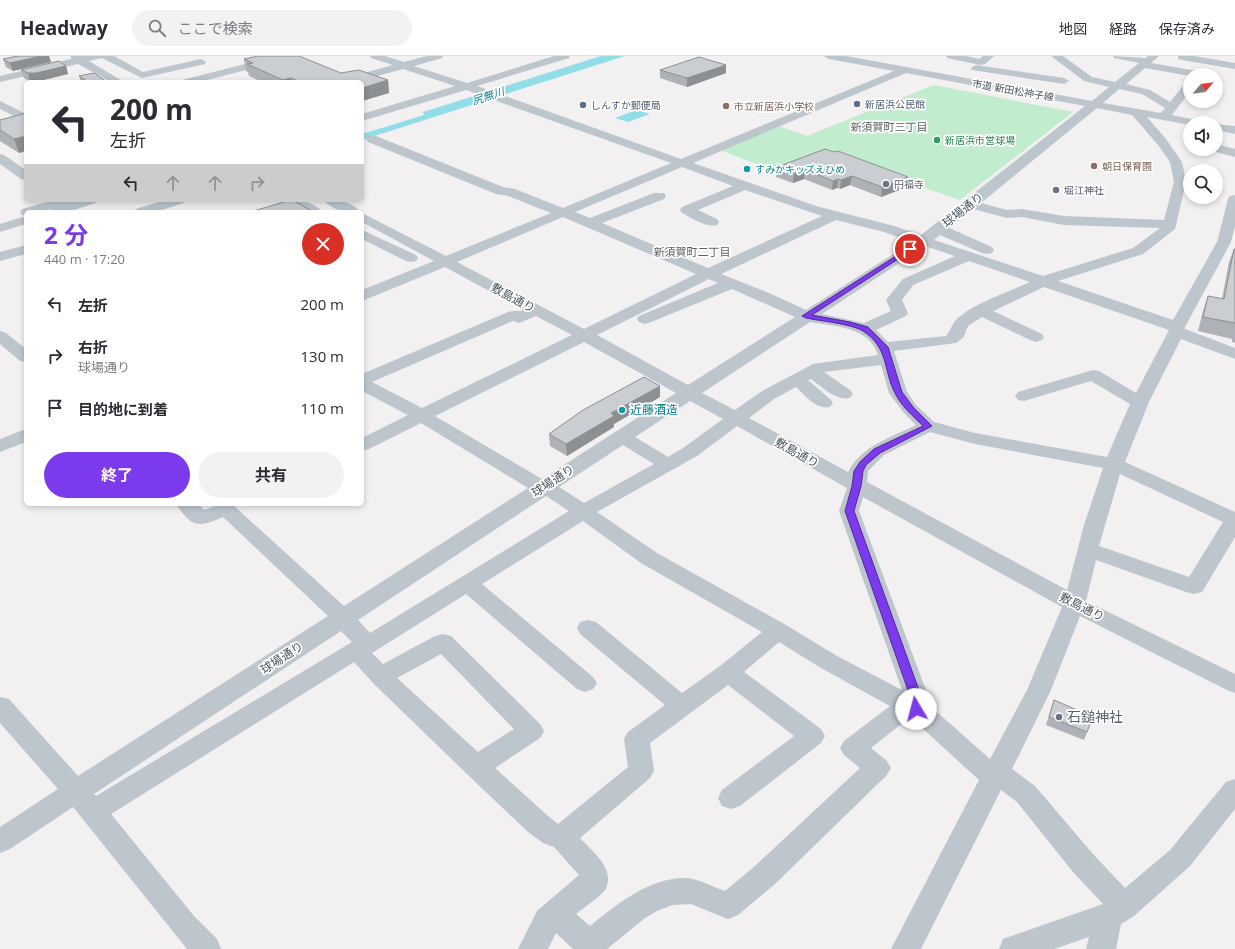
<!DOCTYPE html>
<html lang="ja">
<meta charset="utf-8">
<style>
body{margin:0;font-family:"Open Sans","Noto Sans JP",sans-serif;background:#f2f2f3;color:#2b2b33;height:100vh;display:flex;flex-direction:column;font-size:15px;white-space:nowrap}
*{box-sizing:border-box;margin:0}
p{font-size:13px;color:#7c7c81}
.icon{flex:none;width:22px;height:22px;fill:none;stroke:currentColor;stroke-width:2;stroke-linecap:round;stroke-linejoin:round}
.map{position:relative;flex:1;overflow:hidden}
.drawer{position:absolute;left:24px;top:154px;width:340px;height:296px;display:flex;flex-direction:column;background:#fff;border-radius:6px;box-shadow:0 2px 6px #0003}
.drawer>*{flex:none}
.guide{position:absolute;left:24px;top:24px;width:340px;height:122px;border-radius:6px;box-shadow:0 2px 6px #0003;background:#fff;color:#2b2b33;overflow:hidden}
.needle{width:26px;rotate:61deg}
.buttons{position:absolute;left:1183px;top:12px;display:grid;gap:8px}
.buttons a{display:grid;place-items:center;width:40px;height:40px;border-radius:50%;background:#fff;box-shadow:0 2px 6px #0003;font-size:20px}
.pin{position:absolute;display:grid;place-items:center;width:34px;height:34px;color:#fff;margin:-17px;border:2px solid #fff;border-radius:50%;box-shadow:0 1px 4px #0007}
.me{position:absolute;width:44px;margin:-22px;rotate:352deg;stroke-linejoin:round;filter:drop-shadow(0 0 3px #0008)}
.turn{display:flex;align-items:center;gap:14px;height:84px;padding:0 20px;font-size:18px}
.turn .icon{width:52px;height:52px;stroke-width:2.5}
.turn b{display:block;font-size:28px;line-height:34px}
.lanes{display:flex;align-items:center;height:38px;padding:0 20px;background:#0003;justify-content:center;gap:20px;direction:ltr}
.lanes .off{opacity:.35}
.round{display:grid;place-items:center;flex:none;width:42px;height:42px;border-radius:21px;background:#f2f2f3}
.headline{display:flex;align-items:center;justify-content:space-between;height:68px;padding:0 20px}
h1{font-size:24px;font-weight:700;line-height:30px;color:#7c3aed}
.primary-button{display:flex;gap:8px;margin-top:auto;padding:8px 20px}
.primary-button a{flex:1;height:46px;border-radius:24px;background:#7c3aed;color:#fff;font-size:16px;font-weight:700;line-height:46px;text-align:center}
.primary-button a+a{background:#f2f2f3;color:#2b2b33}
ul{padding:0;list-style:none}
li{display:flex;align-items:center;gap:12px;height:52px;padding:0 20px}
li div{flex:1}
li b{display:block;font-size:15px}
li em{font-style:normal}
header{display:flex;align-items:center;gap:24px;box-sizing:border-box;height:56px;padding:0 20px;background:#fff;border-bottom:1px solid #e1e1e2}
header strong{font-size:19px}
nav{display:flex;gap:22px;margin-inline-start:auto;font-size:14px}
.search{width:280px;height:36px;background:#f2f2f3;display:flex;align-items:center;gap:10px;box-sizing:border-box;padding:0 14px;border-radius:22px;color:#7c7c81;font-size:15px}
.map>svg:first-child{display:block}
.green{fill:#c1edce}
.water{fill:#91dee8}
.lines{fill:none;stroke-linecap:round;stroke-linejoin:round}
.minor{fill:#bcc6cc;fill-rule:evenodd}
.wall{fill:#aeb1b5}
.shaded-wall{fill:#8d9093}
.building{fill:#caced2;stroke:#8d9093}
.route{fill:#7c3aed;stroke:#51269a}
.service-dot{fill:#5c6f8a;stroke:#fff;stroke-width:1.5}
.education-dot{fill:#8d6e63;stroke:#fff;stroke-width:1.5}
.leisure-dot{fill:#2e9e5b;stroke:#fff;stroke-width:1.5}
.culture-dot{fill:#0f9aa8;stroke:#fff;stroke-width:1.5}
.worship-dot{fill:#6b7280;stroke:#fff;stroke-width:1.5}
.labels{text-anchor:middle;stroke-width:3.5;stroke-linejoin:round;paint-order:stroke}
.far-street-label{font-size:10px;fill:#49555d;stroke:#fff}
.far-service-label{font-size:10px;fill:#4e5e75;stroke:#fff;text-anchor:start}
.far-education-label{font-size:10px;fill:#785e54;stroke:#fff;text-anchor:start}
.far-leisure-label{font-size:10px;fill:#27864d;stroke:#fff;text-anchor:start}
.far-culture-label{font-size:10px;fill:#0d838f;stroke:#fff;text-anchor:start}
.far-worship-label{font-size:10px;fill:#5b616d;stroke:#fff;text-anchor:start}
.far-water-label{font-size:11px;font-style:italic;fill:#14808f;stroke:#fff}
.far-neighbourhood-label{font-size:11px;fill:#5d6165;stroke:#fff}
.street-label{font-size:12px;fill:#49555d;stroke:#fff}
.culture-label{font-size:12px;fill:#0d838f;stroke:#fff;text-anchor:start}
.near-worship-label{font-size:14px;fill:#5b616d;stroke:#fff;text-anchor:start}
</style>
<header>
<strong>Headway</strong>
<div class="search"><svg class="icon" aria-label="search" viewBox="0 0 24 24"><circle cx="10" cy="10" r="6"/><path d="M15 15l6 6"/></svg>ここで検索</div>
<nav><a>地図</a><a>経路</a><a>保存済み</a></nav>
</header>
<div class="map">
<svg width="1235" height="893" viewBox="0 0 1235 893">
<rect width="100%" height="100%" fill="#f2f0f0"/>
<!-- green -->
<path class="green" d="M 934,29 L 1073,56 L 960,144 L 822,97 L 777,116 L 720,94 L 776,69 L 807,80 Z"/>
<!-- water -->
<g class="water">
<path d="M 601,0 L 625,0 L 362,84 L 362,78 L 424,59 L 423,56 Z"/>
<path d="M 637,54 L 650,58 L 628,66 L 615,62 Z"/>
</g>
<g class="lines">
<!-- minor -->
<g class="minor">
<path d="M 71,0 L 114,0 L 143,16 L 201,3 L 206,6 L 205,8 L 142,22 L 102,2 L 89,5 L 124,26 L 111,26 L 78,8 L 0,26 L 0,20 L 71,3 Z"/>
<path d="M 277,0 L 294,0 L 293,2 L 199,26 L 181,26 L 182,24 Z"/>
<path d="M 370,0 L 385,0 L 404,6 L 427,0 L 443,0 L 442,2 L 414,10 L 467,27 L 554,0 L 570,0 L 569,2 L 477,30 L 681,103 L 894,15 L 829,3 L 824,0 L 846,0 L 1092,45 L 1109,31 L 1084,25 L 1051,0 L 1063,0 L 1092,21 L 1115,26 L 1139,7 L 1114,2 L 1113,0 L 1146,2 L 1148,0 L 1159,0 L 1151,7 L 1209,17 L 1210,19 L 1190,20 L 1145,12 L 1126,28 L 1150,34 L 1170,46 L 1186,26 L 1190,25 L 1190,35 L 1172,59 L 1201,65 L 1203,67 L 1190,67 L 1190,69 L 1147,61 L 1166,83 L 1182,106 L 1186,126 L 1175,173 L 1143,198 L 1058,225 L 1173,264 L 1217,186 L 1228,143 L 1230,140 L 1235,139 L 1235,170 L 1231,186 L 1185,271 L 1185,273 L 1235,292 L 1235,303 L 1181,283 L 1149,346 L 1125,406 L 1235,456 L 1235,481 L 1202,536 L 1194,538 L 1186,536 L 1096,504 L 1086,545 L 1235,618 L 1235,637 L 1227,634 L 1080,560 L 1051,634 L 1012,713 L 1035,730 L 1093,798 L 1125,832 L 1170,794 L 1226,726 L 1235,723 L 1235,753 L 1190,810 L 1134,860 L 1121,868 L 1116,893 L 1086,893 L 1089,881 L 1054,893 L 999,893 L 1003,883 L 1103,848 L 1073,816 L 1017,746 L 1001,734 L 921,893 L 891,893 L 979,724 L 910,661 L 871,692 L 887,705 L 891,712 L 887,719 L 775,828 L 738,859 L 728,863 L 691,848 L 673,849 L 657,855 L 645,862 L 607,893 L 573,893 L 556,877 L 548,893 L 518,893 L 537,855 L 579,819 L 554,791 L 543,787 L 528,776 L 467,718 L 375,629 L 354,606 L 111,758 L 194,860 L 217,883 L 221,893 L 187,893 L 73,751 L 10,793 L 0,797 L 0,771 L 58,733 L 0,667 L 0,641 L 9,643 L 78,720 L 328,560 L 223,461 C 198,472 192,472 176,448 L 198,448 L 204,454 L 221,448 L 233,449 L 344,550 L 528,432 L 421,367 L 369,393 L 362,395 L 362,382 L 408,359 L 362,335 L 362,318 L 508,256 C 514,254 519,256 524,254 L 445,211 L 362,245 L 362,234 L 434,205 L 362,166 L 362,157 L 446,200 L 551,157 L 508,140 L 496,138 L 368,86 L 366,83 L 368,80 L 376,80 L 503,131 L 515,133 L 563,152 L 671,107 L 466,34 L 362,65 L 362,58 L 455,30 L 403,13 L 355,26 L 338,26 L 339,24 L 393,9 L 371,2 ZM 906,17 L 1085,50 L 921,179 L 894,170 L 816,150 L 693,107 ZM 1119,33 L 1142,38 L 1165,52 L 1161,57 L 1103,47 ZM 1097,52 L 1132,59 L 1158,89 L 1170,106 L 1174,126 L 1164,164 L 1064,160 L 1022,153 L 1007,154 L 981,147 ZM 682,111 L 733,130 L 682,151 L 680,154 L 682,157 C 692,162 706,172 717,169 L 719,166 L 717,163 L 698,154 L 745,134 L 822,160 L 708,212 L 602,167 L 664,143 L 666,140 L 664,137 L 654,137 L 590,162 L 575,156 ZM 973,153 L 1007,162 L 1022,161 L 1064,169 L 1160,172 L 1133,192 L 1043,220 L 934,184 L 940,179 L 982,197 L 987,198 L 992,197 L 994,194 L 992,191 L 949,172 ZM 563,161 L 696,218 L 584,273 L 457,206 ZM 836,164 L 884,176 L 912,186 L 806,254 L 769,237 L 721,218 ZM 925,190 L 955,200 L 903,223 L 886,244 L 891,255 L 864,267 L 822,258 ZM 969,205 L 1030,226 C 1008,236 972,248 956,264 C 951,269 951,275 946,280 L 888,286 L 876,274 L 906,260 L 908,257 L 902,244 L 913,229 ZM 709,223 L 718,227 L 639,260 L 637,263 L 639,266 L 645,268 L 651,266 L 732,233 L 795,261 L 688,329 L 597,279 ZM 1044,231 L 1169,274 L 1136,337 L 1099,315 L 1093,314 L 1018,336 L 1015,340 L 1018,344 L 1024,345 L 1091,325 L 1130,348 L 1107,401 L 975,377 L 934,366 L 916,349 L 907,336 L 894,295 L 956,287 L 963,282 L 968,270 L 982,261 L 1030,284 L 1036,286 L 1042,284 L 1044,281 L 1042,278 L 993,255 ZM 536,260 L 572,279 L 422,352 L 372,326 L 513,265 L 519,267 ZM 810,266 C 834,270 870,271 878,299 L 813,308 L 762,335 L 735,354 L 702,337 ZM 584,286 L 676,337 L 542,423 L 435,360 ZM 881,309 L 889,337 L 904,357 L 916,369 C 892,381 861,390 848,416 L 749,362 L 774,343 L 796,331 C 806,340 816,354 830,351 L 833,347 L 830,343 L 808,324 L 811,323 C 822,331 836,345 850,342 L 853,338 L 850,334 L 824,316 ZM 690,345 L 723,363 L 683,392 L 668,401 L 635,381 ZM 737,370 L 847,432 L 839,455 L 902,634 L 837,600 L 786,569 L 657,497 L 597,456 L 697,400 ZM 930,376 L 975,388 L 1103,412 L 1084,469 L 1067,534 L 867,426 L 868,415 L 884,399 ZM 623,389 L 654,408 L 584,447 L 559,431 ZM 1120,418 L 1223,466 L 1189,521 L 1099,490 ZM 546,440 L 569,455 L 370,577 L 358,564 ZM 863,441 L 1062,551 L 1027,634 L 990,703 L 929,649 L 927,637 L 859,455 ZM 583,465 L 641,507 L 762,576 L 720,610 L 682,637 L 596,566 L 588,564 L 580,566 L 577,572 L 580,578 L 665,649 L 628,676 L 624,683 L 628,711 L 558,768 L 548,760 L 495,712 L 540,682 L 544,675 L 540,668 L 451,580 L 443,578 L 435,580 L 383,608 L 372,597 L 466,538 L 577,633 L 585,636 L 593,633 L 597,627 L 593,621 L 482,528 ZM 341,575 L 352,586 L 96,740 L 94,738 ZM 779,586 L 821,612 L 890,650 L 844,685 L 840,692 L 844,699 L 860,712 L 755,810 L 725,835 C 713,831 699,823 687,822 C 650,821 617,848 590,870 L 576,858 C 584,851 599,842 605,834 C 617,814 592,795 580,782 L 650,722 L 654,715 L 650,687 L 728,629 L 794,680 L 722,734 L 718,742 L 722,750 L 731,753 L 740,750 L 821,687 L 825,680 L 821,673 L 744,616 ZM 441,598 L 514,673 L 478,696 L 397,622 Z"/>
<path d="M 946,0 L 966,0 L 979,3 L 983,0 L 994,0 L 985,8 L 981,9 L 947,2 Z"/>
<path d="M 1178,0 L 1194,0 L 1235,7 L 1235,13 L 1182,4 L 1178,3 Z"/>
<path d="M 976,9 L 1064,22 L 1069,25 L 1064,28 L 972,14 L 971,12 Z"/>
<path d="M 0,45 L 26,58 L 26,66 L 0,53 Z"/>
<path d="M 1216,68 L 1235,70 L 1235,78 L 1216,74 Z"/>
<path d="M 1216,88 L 1235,93 L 1235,101 L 1212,95 L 1211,93 L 1216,93 Z"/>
<path d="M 0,98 L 4,99 L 26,114 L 26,124 L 21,123 L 0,108 Z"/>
<path d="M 54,144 L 75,144 L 74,145 L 98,144 L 96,147 L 67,156 L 50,156 L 50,153 L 42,156 L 26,156 L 26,160 L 22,159 L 20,156 L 22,153 Z"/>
<path d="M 165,144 L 186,144 L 184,147 L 155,156 L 134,156 L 136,153 Z"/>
<path d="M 284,144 C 297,144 314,145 322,156 C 309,156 292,156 284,144 Z"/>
<path d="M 324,144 C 337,144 352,145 360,156 C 347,156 332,155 324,144 Z"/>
<path d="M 26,160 L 26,168 L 0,176 L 0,168 Z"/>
<path d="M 362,174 L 416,199 L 418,202 L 416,205 L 411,206 L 406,205 L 362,183 Z"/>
<path d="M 26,189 L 26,198 L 0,205 L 0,196 Z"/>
<path d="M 0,275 L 6,277 L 26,293 L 26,306 L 20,305 L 0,288 Z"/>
<path d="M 26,373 L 26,386 L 0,396 L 0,383 Z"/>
</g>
</g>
<!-- wall -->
<g class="wall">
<path d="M 18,0 L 49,0 L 51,6 L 13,15 L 6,11 L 3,3 Z"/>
<path d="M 244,3 L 388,24 L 389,37 L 362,45 L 362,26 L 262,26 L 249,20 L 248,16 L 246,15 Z"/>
<path d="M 66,10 L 68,18 L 39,25 L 30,26 L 24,22 L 21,14 Z"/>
<path d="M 660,14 L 726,17 L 687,31 L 660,22 Z"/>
<path d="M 79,20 L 107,26 L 81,26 Z"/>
<path d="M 26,57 L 19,97 L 0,85 L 0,64 Z"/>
<path d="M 825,93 L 907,131 L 881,141 L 850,129 L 840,133 L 837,132 L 832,134 L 804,123 L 793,127 L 776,121 L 777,111 Z"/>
<path d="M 1234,193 L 1235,193 L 1235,287 L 1232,286 L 1232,283 L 1198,275 L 1203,255 L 1208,240 L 1222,243 L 1229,206 Z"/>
<path d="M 660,341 L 614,368 L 614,371 L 567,400 L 550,390 L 549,378 Z"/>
<path d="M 1054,644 L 1093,661 L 1084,684 L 1046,669 Z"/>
</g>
<!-- shaded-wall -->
<g class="shaded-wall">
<path d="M 41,0 L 49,0 L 51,6 L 13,15 L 10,7 Z"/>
<path d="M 726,9 L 726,17 L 687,31 L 687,22 Z"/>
<path d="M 66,10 L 68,18 L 39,25 L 30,26 L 28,17 Z"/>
<path d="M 291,22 L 292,26 L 283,26 L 283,24 Z"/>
<path d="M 388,24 L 389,37 L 362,45 L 362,32 Z"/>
<path d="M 26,80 L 26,95 L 19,97 L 14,83 Z"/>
<path d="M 805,113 L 804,123 L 793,127 L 794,118 Z"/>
<path d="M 852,120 L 850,129 L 840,133 L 841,124 Z"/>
<path d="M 908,121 L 907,131 L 881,141 L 882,131 Z"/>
<path d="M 838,123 L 837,132 L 832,134 L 833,125 Z"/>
<path d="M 660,330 L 660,341 L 614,368 L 614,371 L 567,400 L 566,388 L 611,357 Z"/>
</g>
<!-- building -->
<g class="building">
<path d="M 18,0 L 41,0 L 10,7 L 3,3 Z"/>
<path d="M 258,0 L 299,0 L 341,17 L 359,14 L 388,24 L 362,32 L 362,26 L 301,26 L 291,22 L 283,24 L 247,8 L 253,7 L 244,3 Z"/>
<path d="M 699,1 L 726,9 L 687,22 L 660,14 Z"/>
<path d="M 59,5 L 66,10 L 36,17 L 28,17 L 21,14 Z"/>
<path d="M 94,17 L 107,26 L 88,26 L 79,20 Z"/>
<path d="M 26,57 L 26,80 L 14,83 L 0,74 L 0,64 Z"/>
<path d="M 825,93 L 834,96 L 838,95 L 908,121 L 882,131 L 852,120 L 841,124 L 838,123 L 833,125 L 805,113 L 794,118 L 777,111 Z"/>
<path d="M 291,144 L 292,144 L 314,156 L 250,156 Z"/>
<path d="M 1234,193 L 1235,193 L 1235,267 L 1203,261 L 1208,240 L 1224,243 Z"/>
<path d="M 644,321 L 660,330 L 611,357 L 614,360 L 566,388 L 549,378 L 583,354 Z"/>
<path d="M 1054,644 L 1093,661 L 1087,676 L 1049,661 Z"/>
</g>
<!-- route -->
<path class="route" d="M 910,191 L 913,193 L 912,194 L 812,259 L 850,266 L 868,271 L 888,291 L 902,336 L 913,351 L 932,370 L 880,397 L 866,409 L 863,415 L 861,430 L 854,455 L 920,637 L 922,653 L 920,656 L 916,657 L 913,656 L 909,637 L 845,455 L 852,430 L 854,415 L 860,406 L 874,393 L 923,370 C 913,360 901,350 895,337 C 883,314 889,292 863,275 C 852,268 820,265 806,262 L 802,260 Z"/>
<!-- markers -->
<g class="service-dot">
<circle cx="857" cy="48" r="4"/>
<circle cx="583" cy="49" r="4"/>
</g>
<g class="education-dot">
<circle cx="726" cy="50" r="4"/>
<circle cx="1094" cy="110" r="4"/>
</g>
<circle class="leisure-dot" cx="937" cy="84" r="4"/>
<g class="culture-dot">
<circle cx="747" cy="113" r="4"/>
<circle cx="622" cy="354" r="4"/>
</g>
<g class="worship-dot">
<circle cx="886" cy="128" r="4"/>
<circle cx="1056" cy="134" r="4"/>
<circle cx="1059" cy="661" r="4"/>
</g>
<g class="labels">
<!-- far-street labels -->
<g class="far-street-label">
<text transform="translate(1013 34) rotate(10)" y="4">市道 新田松神子線</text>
</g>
<!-- far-service labels -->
<g class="far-service-label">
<text x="865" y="52">新居浜公民館</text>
<text x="591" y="53">しんすか郵便局</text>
</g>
<!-- far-education labels -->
<g class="far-education-label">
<text x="734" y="54">市立新居浜小学校</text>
<text x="1102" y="114">朝日保育園</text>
</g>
<!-- far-leisure labels -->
<g class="far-leisure-label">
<text x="945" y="88">新居浜市営球場</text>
</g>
<!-- far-culture labels -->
<g class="far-culture-label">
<text x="755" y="117">すみかキッズえひめ</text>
</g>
<!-- far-worship labels -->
<g class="far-worship-label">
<text x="894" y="132">円福寺</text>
<text x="1064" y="138">堀江神社</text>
</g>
<!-- far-water labels -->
<g class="far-water-label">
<text transform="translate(488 40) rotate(-18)" y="4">尻無川</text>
</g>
<!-- far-neighbourhood labels -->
<g class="far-neighbourhood-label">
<text x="889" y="75">新須賀町三丁目</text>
<text x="692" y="200">新須賀町二丁目</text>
</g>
<!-- street labels -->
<g class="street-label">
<text transform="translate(963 154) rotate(-38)" y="4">球場通り</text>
<text transform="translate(513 242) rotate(28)" y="4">敷島通り</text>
<text transform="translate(797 397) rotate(29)" y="4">敷島通り</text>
<text transform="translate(553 425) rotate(-33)" y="4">球場通り</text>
<text transform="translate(1082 551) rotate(27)" y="4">敷島通り</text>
<text transform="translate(282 602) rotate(-33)" y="4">球場通り</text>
</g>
<!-- culture labels -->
<g class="culture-label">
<text x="630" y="358">近藤酒造</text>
</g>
<!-- near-worship labels -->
<g class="near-worship-label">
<text x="1067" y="666">石鎚神社</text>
</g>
</g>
</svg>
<div class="buttons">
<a><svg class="needle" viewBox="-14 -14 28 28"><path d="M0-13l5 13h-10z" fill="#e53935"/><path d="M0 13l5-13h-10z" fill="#7c7c81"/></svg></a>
<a><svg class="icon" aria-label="sound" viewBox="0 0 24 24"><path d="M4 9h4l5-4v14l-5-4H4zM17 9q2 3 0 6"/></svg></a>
<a><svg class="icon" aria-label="search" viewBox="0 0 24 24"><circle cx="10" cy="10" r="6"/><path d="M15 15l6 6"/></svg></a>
</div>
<div class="pin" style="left:910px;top:193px;background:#d93025"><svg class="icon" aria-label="arrive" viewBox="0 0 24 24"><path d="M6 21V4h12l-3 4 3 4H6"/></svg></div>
<svg class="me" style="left:916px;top:653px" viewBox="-20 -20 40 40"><circle r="19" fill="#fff"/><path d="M0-13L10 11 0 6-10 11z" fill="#7c3aed"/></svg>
<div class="guide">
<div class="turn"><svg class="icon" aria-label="left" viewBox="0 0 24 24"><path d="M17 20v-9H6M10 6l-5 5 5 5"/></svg><div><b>200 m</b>左折</div></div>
<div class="lanes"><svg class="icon" aria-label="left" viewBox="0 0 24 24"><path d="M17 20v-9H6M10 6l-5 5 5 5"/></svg><svg class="icon off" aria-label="ahead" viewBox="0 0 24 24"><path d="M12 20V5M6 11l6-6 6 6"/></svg><svg class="icon off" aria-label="ahead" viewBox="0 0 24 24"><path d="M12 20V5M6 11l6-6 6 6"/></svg><svg class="icon off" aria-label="right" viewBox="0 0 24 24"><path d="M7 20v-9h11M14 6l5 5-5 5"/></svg></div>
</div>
<section class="drawer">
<div class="headline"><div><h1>2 分</h1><p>440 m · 17:20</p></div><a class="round" style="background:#d93025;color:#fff"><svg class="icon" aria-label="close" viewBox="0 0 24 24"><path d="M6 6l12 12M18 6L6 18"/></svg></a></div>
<ul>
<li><svg class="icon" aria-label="left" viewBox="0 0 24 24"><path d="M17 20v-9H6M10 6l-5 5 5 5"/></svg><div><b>左折</b></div><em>200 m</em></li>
<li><svg class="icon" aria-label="right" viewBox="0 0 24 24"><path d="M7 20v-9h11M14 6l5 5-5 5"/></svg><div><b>右折</b><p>球場通り</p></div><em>130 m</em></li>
<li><svg class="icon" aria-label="arrive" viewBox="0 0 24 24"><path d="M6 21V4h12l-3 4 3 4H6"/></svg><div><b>目的地に到着</b></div><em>110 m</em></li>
</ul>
<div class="primary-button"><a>終了</a><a>共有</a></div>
</section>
</div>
